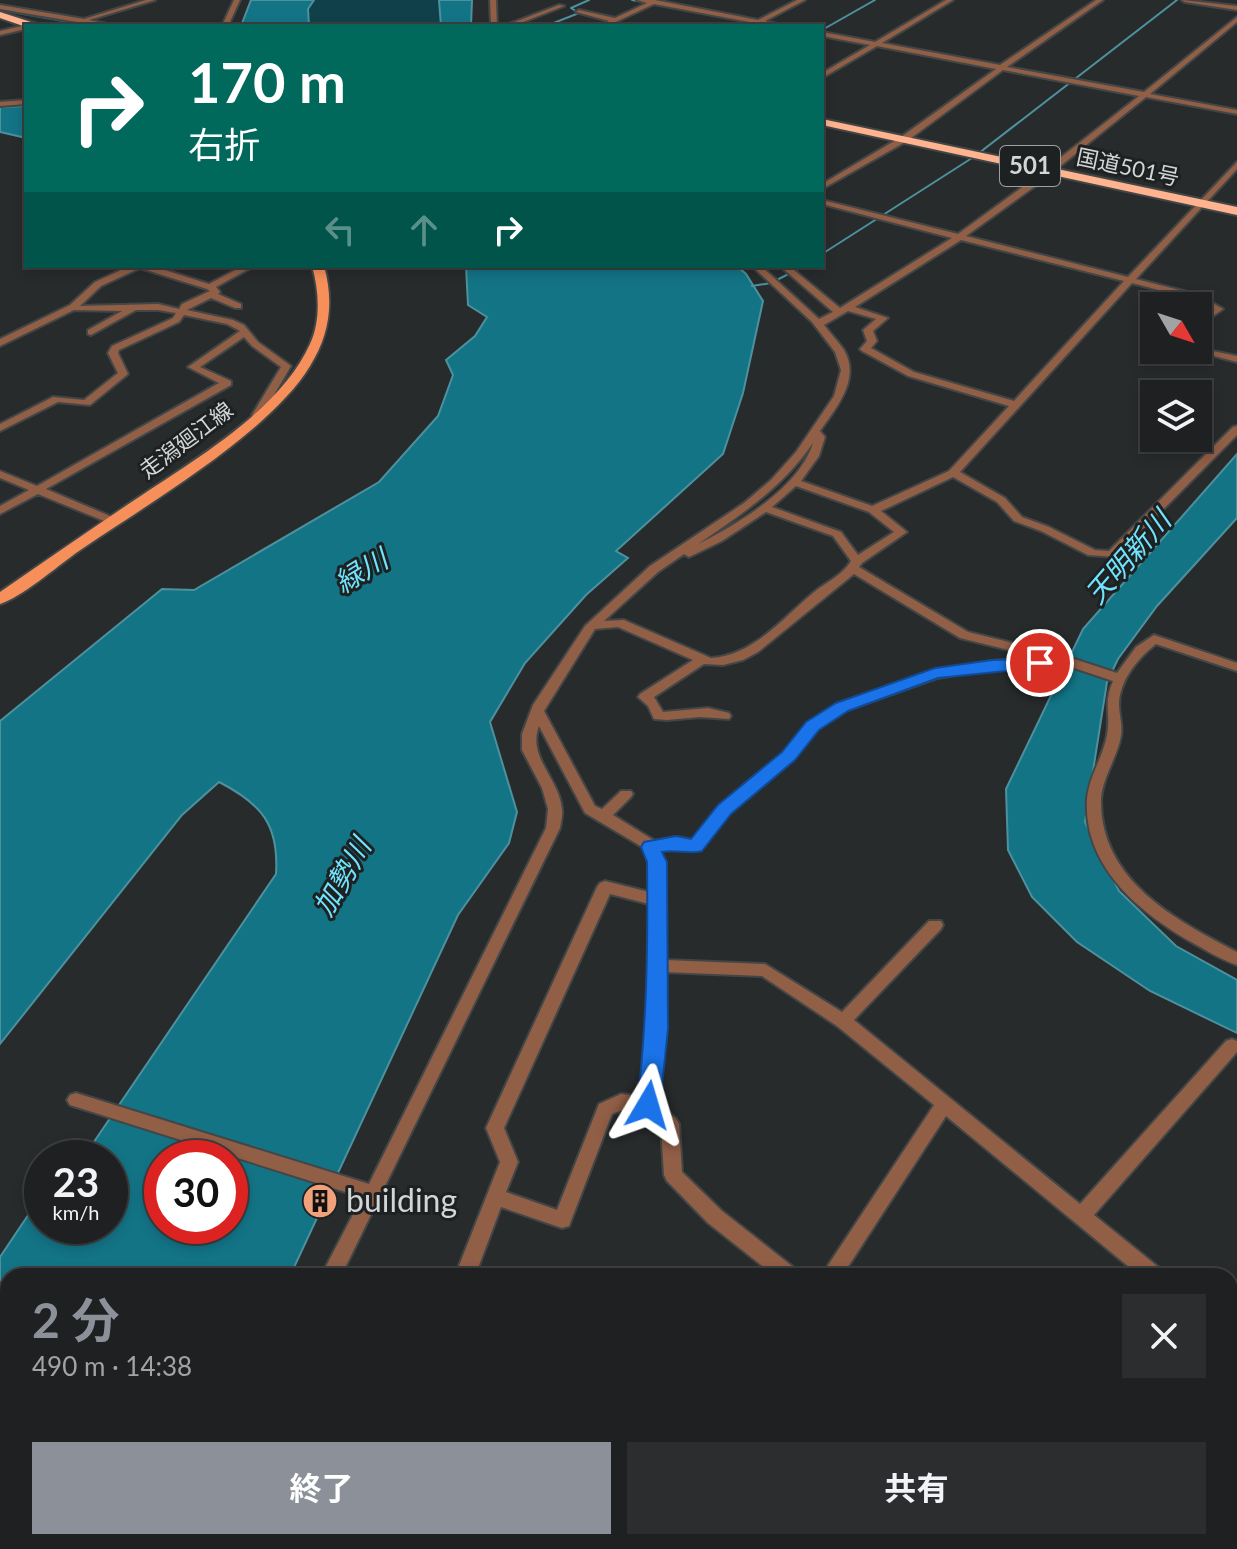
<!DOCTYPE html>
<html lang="ja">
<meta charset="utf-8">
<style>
body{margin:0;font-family:Lato,"Noto Sans JP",sans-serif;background:#2b2d2e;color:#f1f3f6;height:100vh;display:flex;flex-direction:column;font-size:30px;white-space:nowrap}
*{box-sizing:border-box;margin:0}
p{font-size:26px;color:#a1a3a5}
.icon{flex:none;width:44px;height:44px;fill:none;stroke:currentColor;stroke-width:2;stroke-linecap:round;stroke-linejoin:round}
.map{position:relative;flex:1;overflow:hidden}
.panel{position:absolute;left:0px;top:1268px;width:1238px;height:282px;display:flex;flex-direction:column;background:#1e2021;border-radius:24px 24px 0 0;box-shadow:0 4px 12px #0003,0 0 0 2px #3c3e3f}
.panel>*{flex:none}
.banner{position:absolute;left:24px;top:24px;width:800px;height:244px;border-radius:0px;box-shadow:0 4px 12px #0003,0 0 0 2px #3c3e3f;background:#00695c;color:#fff;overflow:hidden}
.needle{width:52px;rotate:129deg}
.buttons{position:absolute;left:1140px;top:292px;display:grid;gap:16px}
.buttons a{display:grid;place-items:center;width:72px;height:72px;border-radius:0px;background:#1e2021;box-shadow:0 4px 12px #0003,0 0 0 2px #3c3e3f;font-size:40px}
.speed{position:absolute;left:24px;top:1140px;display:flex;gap:16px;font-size:40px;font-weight:700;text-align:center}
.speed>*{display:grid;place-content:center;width:104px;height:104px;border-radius:50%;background:#1e2021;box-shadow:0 4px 12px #0003,0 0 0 2px #3c3e3f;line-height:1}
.speed small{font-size:20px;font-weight:400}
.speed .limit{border:12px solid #d22;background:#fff;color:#111}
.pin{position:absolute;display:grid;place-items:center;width:68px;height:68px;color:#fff;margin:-34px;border:4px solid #fff;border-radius:50%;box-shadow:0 2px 8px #0007}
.me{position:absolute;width:88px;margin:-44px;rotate:7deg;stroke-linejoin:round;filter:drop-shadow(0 0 6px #0008)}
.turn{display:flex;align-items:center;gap:28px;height:168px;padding:0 32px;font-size:36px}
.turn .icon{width:104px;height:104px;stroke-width:2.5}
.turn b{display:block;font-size:56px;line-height:68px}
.lanes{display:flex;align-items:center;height:76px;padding:0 32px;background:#0003;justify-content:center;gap:40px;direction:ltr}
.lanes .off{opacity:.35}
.round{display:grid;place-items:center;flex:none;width:84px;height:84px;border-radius:0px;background:#2b2d2e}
.summary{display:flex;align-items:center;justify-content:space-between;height:136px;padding:0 32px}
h1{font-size:48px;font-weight:700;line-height:60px;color:#8c9099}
.cta{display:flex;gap:16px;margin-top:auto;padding:16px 32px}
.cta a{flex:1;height:92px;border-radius:0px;background:#8c9099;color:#fff;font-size:32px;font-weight:700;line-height:92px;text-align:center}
.cta a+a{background:#2b2d2e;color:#f1f3f6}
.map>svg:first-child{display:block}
.green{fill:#10414a}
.water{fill:#137486;stroke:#4d919e;stroke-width:2;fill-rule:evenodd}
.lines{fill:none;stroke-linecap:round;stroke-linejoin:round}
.stream{stroke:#4d919e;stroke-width:2}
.canal{fill:#137486;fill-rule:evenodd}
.minor-casing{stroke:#434647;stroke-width:4}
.major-casing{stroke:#434647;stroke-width:4}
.highway-casing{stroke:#434647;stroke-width:4}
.minor{fill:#915e46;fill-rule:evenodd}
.major{fill:#f68f5a;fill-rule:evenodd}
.highway{fill:#ffb48f;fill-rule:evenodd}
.route{fill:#1a73e8;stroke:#114b97;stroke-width:2}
.labels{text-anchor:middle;stroke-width:6;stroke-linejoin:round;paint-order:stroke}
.far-street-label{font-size:22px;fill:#d3d5d6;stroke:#1e2122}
.shield{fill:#1e2122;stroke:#9d9fa0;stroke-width:2}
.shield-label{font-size:24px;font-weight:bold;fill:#d3d5d6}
.water-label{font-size:28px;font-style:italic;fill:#70e4fd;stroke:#1e2122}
.near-poi-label{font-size:32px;fill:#d3d5d6;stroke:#1e2122;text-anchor:start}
</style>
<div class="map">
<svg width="1237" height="1549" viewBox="0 0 1237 1549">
<rect width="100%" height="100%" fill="#282b2c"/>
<!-- green -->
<path class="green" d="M 314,0 L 439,0 L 441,26 L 309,26 L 308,9 Z"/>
<!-- water -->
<g class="water">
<path d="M 251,0 L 314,0 L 308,9 L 309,26 L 241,26 Z"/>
<path d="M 439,0 L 472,0 L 471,26 L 441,26 Z"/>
<path d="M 26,106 L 26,138 L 0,132 L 0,107 Z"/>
<path d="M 466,266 L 737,266 L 746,274 L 763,301 L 743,393 L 723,454 L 616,551 L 628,558 L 586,595 L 525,663 L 490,722 L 517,812 L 509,843 L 458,915 L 290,1276 L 8,1276 L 8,1542 L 150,1542 L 146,1549 L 0,1549 L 0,1257 L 39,1199 L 42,1200 L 42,1226 L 110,1226 L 110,1158 L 83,1158 L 276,874 C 279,825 262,804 219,782 L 182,815 L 0,1044 L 0,721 L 162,589 L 194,590 L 379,482 L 438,416 L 453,375 L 446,360 L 475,336 L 487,317 L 468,305 ZM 162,1158 L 230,1158 L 230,1226 L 162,1226 Z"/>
<path d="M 1237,454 L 1237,518 L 1157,606 L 1118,659 L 1107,682 L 1085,822 L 1119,891 L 1176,946 L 1237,980 L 1237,1033 L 1150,991 L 1077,942 L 1032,897 L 1008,850 L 1006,789 L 1083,629 Z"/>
</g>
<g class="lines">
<!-- stream -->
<g class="stream">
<path d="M 632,0 L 768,26"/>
<path d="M 546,26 L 579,13 L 571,8 L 589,0"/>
<path d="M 822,30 L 875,0"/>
<path d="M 822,36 L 1069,83"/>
<path d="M 979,153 L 1177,0"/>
<path d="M 822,254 L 972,158"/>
<path d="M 752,286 L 771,283 L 804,266"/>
</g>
<!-- canal -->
<path class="canal" d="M 0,7 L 94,24 L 97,26 L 85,26 L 0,11 Z"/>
<defs>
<g id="minor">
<path d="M 146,0 L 155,0 L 89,20 L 115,26 L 101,26 L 0,9 L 0,5 L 84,19 Z"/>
<path d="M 234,0 L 240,0 L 228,26 L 222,26 Z"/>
<path d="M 490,0 L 496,0 L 497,26 L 491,26 Z"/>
<path d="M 637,0 L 655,0 L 758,20 L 797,0 L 805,0 L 765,21 L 784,26 L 771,26 L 654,4 L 607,26 L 599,26 L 609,21 L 576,12 L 579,10 L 615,18 L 647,3 Z"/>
<path d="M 946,0 L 953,0 L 882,43 L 1000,65 L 1096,0 L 1103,0 L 1007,67 L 1144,92 L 1237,17 L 1237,22 L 1150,94 L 1237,110 L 1237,114 L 1146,97 L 1038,184 L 966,236 L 1128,277 L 1237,162 L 1237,169 L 1136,279 L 1199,295 L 1223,309 L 1198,327 L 1198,320 L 1212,309 L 1193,299 L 1132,283 L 960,472 L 1005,498 L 1022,517 L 1049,527 L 1095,550 L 1109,551 L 1233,427 L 1237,426 L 1237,435 L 1116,557 L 1088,555 L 1041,531 L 1014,521 L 997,502 L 953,477 L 881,511 L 907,532 L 862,563 L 859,567 L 968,632 L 1062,655 L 1117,673 L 1136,647 L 1154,635 L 1237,663 L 1237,671 L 1156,644 C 1138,658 1119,681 1119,705 C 1119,715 1123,725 1121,736 C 1117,758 1102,778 1101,800 C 1100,880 1175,920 1237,952 L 1237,965 C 1222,960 1207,951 1193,943 C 1140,913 1083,867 1087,799 C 1089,776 1103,757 1107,735 C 1111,713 1103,704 1113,681 L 1050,660 L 1040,667 L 992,669 L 937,678 L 847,710 L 818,729 L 794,759 L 729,814 L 701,850 L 696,851 L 676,847 L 660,851 L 664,862 L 665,960 L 765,964 L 842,1012 L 929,921 L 941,921 L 943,925 L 941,929 L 854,1020 L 1080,1204 L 1226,1041 L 1232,1039 L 1237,1041 L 1237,1052 L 1094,1215 L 1162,1270 L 1165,1276 L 1140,1276 L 946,1116 L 842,1276 L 821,1276 L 934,1105 L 837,1026 L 762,976 L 665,972 L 665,1029 L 657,1102 L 676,1119 L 679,1124 L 682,1172 L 722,1211 L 797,1270 L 800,1276 L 775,1276 L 708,1223 L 667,1181 L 664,1175 L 661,1127 C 646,1114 632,1104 612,1114 L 569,1226 L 562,1228 L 501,1207 L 475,1276 L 455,1276 L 500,1162 L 486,1128 L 597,887 L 600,883 L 605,881 L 649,892 L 650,862 L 644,848 L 585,813 L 539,726 C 527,757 559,778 562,809 C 563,815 561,822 560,828 L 341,1276 L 321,1276 L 361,1199 L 358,1196 L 70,1105 L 67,1100 L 70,1095 L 76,1093 L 369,1184 L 546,828 L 548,809 L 542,788 L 522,750 L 522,734 L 533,705 L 585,626 L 650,566 L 744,503 L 771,480 L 796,452 L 834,396 L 841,370 L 835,352 L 812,322 L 752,266 L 761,266 L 819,319 L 833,312 L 780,266 L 789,266 L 840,308 L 952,238 L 822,204 L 822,200 L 958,234 L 1032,180 L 1139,96 L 1003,70 L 907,141 L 822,189 L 822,184 L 901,137 L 996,69 L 877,46 L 822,78 L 822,73 L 870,45 L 822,36 L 822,32 L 875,42 ZM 961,240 L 1124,281 L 1014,401 L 914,372 L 871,348 L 877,341 L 873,331 L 888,318 L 855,307 ZM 848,311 L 876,319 L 863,330 L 867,341 L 860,349 L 862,351 L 908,376 L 1009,406 L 949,471 L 872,506 L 801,481 L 819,456 L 825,437 L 820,431 C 836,408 861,379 844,350 C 838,341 830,333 824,325 ZM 813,443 C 799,488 738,524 698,544 C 741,515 783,487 813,443 ZM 796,486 L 869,512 L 894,532 L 858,555 L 841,532 L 772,507 ZM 766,512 L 833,536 L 851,561 C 842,576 826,582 813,593 C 783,618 753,656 711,658 L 624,620 L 604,621 L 658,572 L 684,554 L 689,557 L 722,541 ZM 854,574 L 960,638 L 1038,657 L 992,661 L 935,670 L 837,704 L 808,723 L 784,753 L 719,806 L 693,840 L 676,837 L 655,841 L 613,815 L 631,797 L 633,794 L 631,791 L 621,791 L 602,809 L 595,806 L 544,711 L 595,629 L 618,627 L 693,660 L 640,694 L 638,697 L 648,706 L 654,719 L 667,720 L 700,717 L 729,719 L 731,716 L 729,713 L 708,708 L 663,712 L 654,697 L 704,664 L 723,665 L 743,660 L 758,652 ZM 610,894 L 649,904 L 649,1029 L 640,1096 L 621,1094 L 599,1104 L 557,1210 L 506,1192 L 518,1162 L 504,1128 Z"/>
<path d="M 1182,0 L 1237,6 L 1237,10 L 1185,2 Z"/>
<path d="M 559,5 L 564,6 L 513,26 L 504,26 Z"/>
<path d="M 26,25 L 28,26 L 26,26 L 26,29 L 0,35 L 0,31 Z"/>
<path d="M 26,100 L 26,104 L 0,106 L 0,102 Z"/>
<path d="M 130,266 L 152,266 L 209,284 L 243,266 L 254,266 L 216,287 L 220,292 L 218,294 L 241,304 L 241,308 L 235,308 L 211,298 L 187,310 L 233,320 L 244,325 L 258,342 L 291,366 L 261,417 L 253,417 L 252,415 L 281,367 L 252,346 L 244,337 L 200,367 L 231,381 L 231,385 L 46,489 L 117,519 L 117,523 L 109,523 L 38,494 L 0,514 L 0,506 L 29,490 L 0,478 L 0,471 L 37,486 L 219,383 L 188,367 L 240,331 L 227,324 L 184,315 L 179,322 L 119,350 L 118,353 L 128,374 L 90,405 L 58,402 L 0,431 L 0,424 L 53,397 L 84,400 L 118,373 L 108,353 L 112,346 L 173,318 L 176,313 L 158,310 L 136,310 L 91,335 L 88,334 L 88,330 L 122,311 L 74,310 L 0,346 L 0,339 L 70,305 L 95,282 ZM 140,268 L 207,289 L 210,291 L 182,304 L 179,309 L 158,304 L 80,306 L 101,286 Z"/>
<path d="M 1198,348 L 1237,356 L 1237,362 L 1191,350 L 1198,350 Z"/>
<path d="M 1230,1327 L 1237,1330 L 1237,1352 L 1230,1349 Z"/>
<path d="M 1237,1376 L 1237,1412 L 1230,1415 L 1230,1379 Z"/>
<path d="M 182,1542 L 204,1542 L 201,1549 L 179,1549 Z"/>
<path d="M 586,1542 L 613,1542 L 616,1549 L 589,1549 Z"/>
<path d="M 1162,1542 L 1184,1542 L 1181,1549 L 1159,1549 Z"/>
</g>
<path id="major" d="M 312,266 L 324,266 C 334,302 330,334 310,366 C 269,434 144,506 76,553 C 58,566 20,598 0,604 L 0,592 C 42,563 84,534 127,505 C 187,464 279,413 310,344 C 321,320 319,291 312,266 Z"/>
<g id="highway">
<path d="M 0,12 L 37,24 L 39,26 L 26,27 L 0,18 Z"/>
<path d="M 822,119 L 1237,207 L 1237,215 L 822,125 Z"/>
</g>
</defs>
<!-- minor casing -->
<use href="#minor" class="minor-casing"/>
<!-- major casing -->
<use href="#major" class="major-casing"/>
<!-- highway casing -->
<use href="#highway" class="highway-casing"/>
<!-- minor -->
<use href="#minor" class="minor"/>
<!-- major -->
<use href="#major" class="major"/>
<!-- highway -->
<use href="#highway" class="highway"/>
</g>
<!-- route -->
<path class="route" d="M 1040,658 L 1048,663 L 1046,667 L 938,678 L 848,711 L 819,730 L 795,760 L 731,814 L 702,851 C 690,855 676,849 662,852 L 667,862 L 668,1029 L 660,1105 L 656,1112 L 648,1115 L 640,1112 L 637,1105 C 647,1024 648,944 647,862 L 641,847 L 644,842 L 676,836 L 691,839 L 718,805 L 782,752 L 806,722 L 836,703 L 935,668 L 992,660 Z"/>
<!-- icons -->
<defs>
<symbol id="building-disc" viewBox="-11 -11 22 22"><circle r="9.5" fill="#f1a27b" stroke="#1e2122"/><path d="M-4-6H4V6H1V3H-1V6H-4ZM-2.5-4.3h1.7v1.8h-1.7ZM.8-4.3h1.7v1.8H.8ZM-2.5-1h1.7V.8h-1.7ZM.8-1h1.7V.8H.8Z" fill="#111"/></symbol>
</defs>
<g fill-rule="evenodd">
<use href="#building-disc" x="300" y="1181" width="40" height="40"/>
</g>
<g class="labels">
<!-- far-street labels -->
<g class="far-street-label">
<text transform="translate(1128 167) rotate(12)" y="8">国道501号</text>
<text transform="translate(186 440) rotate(-37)" y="8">走潟廻江線</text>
</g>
<!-- shield labels -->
<rect class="shield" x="1000" y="146" width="60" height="40" rx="6"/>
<g class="shield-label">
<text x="1030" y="174">501</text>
</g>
<!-- water labels -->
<g class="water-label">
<text transform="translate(1128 557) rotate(-49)" y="10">天明新川</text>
<text transform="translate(361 571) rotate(-31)" y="10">緑川</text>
<text transform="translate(342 877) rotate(-60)" y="10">加勢川</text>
</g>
<!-- near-poi labels -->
<g class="near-poi-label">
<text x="346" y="1212">building</text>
</g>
</g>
</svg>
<div class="buttons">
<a><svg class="needle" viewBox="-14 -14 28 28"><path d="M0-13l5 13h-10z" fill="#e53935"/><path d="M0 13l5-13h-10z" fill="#a1a3a5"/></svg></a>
<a><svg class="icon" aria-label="layers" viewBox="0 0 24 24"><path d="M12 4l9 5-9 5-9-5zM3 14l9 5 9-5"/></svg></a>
</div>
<div class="speed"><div>23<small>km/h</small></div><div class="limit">30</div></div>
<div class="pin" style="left:1040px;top:663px;background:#d93025"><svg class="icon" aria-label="arrive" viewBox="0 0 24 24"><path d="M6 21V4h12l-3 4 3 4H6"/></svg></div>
<svg class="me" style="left:648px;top:1105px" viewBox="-20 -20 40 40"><path d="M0-17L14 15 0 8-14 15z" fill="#1a73e8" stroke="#fff" stroke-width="4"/></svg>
<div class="banner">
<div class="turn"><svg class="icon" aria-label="right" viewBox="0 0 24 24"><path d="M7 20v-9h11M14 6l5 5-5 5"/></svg><div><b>170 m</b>右折</div></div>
<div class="lanes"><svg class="icon off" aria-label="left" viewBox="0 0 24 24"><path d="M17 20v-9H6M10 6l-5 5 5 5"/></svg><svg class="icon off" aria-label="ahead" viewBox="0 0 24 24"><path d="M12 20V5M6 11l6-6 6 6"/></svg><svg class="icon" aria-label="right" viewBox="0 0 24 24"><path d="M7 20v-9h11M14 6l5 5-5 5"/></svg></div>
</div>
<section class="panel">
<div class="summary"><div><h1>2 分</h1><p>490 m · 14:38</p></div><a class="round"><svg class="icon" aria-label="close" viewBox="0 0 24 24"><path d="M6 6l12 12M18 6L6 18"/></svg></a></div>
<div class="cta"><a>終了</a><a>共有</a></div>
</section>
</div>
